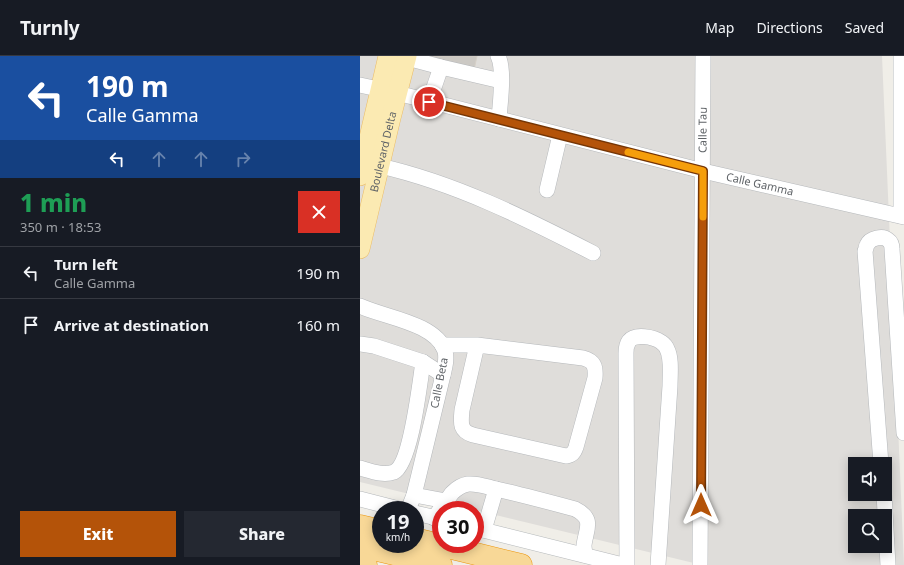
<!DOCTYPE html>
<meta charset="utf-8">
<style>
body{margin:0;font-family:"Noto Sans",sans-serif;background:#242831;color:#f1f3f6;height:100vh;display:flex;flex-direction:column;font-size:15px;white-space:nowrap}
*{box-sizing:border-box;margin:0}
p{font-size:13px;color:#9ea1a6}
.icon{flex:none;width:22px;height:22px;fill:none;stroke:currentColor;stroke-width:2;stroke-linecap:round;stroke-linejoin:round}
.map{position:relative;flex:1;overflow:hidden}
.side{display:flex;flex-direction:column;background:#171b24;width:360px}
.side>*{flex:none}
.hud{background:#1a4fa0;color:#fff;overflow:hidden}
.fabs{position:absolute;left:488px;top:401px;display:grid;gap:8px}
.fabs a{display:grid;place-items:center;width:44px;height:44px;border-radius:0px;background:#171b24;box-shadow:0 2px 10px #0003;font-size:20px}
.speed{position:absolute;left:12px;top:445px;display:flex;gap:8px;font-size:20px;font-weight:700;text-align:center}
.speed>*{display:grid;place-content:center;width:52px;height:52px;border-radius:50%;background:#171b24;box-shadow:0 2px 10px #0003;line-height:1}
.speed small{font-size:10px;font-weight:400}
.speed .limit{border:6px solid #d22;background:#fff;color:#111}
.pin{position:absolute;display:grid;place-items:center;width:34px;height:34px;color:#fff;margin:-17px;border:2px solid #fff;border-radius:50%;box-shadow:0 1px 4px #0007}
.me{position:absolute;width:44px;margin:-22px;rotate:0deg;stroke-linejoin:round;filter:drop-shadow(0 0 3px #0008)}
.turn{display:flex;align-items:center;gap:14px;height:84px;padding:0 20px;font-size:18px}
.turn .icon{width:52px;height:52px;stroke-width:2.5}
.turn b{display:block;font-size:28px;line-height:34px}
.lanes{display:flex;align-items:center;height:38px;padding:0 20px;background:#0003;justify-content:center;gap:20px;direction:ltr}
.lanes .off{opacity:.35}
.round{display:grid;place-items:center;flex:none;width:42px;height:42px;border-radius:0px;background:#242831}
.overview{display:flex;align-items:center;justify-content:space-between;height:68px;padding:0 20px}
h1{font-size:24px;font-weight:800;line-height:30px;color:#1e9e55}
.primary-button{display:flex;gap:8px;margin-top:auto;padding:8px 20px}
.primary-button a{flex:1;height:46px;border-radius:0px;background:#b45309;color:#fff;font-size:16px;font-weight:800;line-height:46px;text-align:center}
.primary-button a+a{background:#242831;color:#f1f3f6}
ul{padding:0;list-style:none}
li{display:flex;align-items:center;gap:12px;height:52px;padding:0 20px;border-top:1px solid #363941}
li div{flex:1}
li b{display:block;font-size:15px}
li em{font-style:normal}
header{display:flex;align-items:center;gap:24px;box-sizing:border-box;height:56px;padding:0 20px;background:#171b24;border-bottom:1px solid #363941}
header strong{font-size:19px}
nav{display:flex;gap:22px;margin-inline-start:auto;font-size:14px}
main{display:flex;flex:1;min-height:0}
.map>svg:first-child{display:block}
.industrial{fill:#dfddda;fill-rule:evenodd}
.building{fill:#ccc9c4;stroke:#d5cfc6}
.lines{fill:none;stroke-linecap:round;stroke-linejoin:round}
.minor-casing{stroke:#b5b8bb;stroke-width:16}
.major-casing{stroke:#ebbc66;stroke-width:20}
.highway-casing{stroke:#ec960c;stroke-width:23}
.minor{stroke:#fff;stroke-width:15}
.major{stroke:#fbeab2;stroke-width:19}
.highway{stroke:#f8d897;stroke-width:22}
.route-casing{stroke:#753606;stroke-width:10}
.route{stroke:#b45309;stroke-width:7}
.slow{stroke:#f59e0b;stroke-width:7}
.labels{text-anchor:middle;stroke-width:3.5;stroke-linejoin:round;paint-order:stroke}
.street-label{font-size:11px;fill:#5f6367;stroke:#fff}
</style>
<header>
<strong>Turnly</strong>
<nav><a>Map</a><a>Directions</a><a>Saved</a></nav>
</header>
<main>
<section class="side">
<div class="hud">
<div class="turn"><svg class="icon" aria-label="left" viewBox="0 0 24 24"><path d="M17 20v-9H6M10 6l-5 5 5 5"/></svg><div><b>190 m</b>Calle Gamma</div></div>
<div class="lanes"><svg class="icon" aria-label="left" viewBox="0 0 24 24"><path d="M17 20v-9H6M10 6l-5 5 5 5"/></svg><svg class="icon off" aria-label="ahead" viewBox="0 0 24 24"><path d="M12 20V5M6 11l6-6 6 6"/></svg><svg class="icon off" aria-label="ahead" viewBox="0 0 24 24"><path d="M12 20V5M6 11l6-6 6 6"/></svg><svg class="icon off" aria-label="right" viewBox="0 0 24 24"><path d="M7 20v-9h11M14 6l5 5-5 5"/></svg></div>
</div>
<div class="overview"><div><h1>1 min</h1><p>350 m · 18:53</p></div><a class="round" style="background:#d93025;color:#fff"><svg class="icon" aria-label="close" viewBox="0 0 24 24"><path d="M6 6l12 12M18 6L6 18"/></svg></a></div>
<ul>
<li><svg class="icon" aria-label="left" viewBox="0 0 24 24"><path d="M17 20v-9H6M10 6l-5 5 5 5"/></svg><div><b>Turn left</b><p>Calle Gamma</p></div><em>190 m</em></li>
<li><svg class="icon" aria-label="arrive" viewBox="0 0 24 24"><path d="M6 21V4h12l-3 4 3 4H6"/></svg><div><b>Arrive at destination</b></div><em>160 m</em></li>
</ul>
<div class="primary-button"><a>Exit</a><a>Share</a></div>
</section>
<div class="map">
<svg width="544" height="509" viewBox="0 0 544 509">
<rect width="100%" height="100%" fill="#f0eee8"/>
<!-- industrial -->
<path class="industrial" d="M 0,0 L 522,0 L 544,509 L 342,509 L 0,426 ZM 495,408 L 525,408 L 525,438 L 495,438 ZM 495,460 L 525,460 L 525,490 L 495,490 Z"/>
<!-- building -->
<path class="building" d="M 67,0 L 117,0 L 114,14 Z"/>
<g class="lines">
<defs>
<g id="minor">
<path d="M 138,0 C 145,14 140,47 139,63"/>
<path d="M 47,2 L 81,11 L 141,25"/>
<path id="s1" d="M 0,29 L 37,37 L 343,115 L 544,161"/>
<path d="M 69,46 L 81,11"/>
<path d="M 20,110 C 95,127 165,162 233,197"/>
<path d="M 187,134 L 200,79"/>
<path d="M 541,160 L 541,0"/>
<path d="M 0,250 C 23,261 76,267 85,295 C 87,303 85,311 83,319 L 54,439 L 48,454"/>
<path d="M 0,288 L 14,290 L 63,306 L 83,319"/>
<path d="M 82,289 L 117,289 L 223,302 C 234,305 236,310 235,322 L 216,391 C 214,397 212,399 206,400 L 113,379 C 99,375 101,366 102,354 L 117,289"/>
<path d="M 521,408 L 505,195 C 506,194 506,190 507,189 C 510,182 523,179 528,184 C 531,186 532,190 532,193 L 544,377"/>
<path d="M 0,412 C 11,415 23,420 34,416 C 51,408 60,325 63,306"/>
<path d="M 524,438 L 528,509"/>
<path d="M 54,439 L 86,445"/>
<path d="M 0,443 L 43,454"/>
<path d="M 55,457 L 81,463"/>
<path d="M 74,462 L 92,437 C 97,432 102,429 108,428 C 118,427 127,431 136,433 C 163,439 189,446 215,453 C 235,463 226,473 224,489 C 224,493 225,496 225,499"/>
<path d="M 115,472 L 263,509"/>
<path d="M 124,474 L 136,433"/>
<path d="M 267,509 L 266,297 C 266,293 267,288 269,285 C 275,277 294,281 301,286 C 304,288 306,290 307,293 C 312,302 310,319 310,330 L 298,509"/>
<path id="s2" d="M 340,509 L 343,0"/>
</g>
<g id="major">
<path d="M 0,120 L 28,0"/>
<path id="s3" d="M 0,193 L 31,62 L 47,0"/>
</g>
<g id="highway">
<path d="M 0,470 L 21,475"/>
<path d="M 55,483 L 161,509"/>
<path d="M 0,490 L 81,509"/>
<path d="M 0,507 L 6,509"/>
</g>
</defs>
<!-- minor casing -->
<use href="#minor" class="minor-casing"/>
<!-- major casing -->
<use href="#major" class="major-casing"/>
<!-- highway casing -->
<use href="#highway" class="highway-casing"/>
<!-- minor -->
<use href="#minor" class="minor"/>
<!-- major -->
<use href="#major" class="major"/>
<!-- highway -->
<use href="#highway" class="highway"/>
</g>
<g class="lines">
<defs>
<path id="route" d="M 69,46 L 343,115 L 341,449"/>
</defs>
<!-- route casing -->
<use href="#route" class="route-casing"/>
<!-- route -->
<use href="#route" class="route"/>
<!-- slow -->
<path class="slow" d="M 268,96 L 343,115 L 343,161"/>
</g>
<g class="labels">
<!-- street labels -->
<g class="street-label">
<text dy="4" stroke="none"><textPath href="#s2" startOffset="435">Calle Tau</textPath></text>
<text dy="4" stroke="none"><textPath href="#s3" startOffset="100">Boulevard Delta</textPath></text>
<text dy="4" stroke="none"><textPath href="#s1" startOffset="412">Calle Gamma</textPath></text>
<text transform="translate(79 327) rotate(-79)" y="4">Calle Beta</text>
</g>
</g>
</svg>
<div class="fabs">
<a><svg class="icon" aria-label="sound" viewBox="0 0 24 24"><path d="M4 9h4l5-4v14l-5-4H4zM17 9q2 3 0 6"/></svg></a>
<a><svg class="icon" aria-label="search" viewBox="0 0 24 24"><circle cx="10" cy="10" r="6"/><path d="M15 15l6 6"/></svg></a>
</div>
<div class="speed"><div>19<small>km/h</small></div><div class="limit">30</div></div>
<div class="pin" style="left:69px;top:46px;background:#d93025"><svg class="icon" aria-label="arrive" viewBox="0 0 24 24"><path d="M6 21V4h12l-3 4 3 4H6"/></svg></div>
<svg class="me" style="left:341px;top:449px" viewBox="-20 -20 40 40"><path d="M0-17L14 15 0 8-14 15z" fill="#b45309" stroke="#fff" stroke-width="4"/></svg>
</div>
</main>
